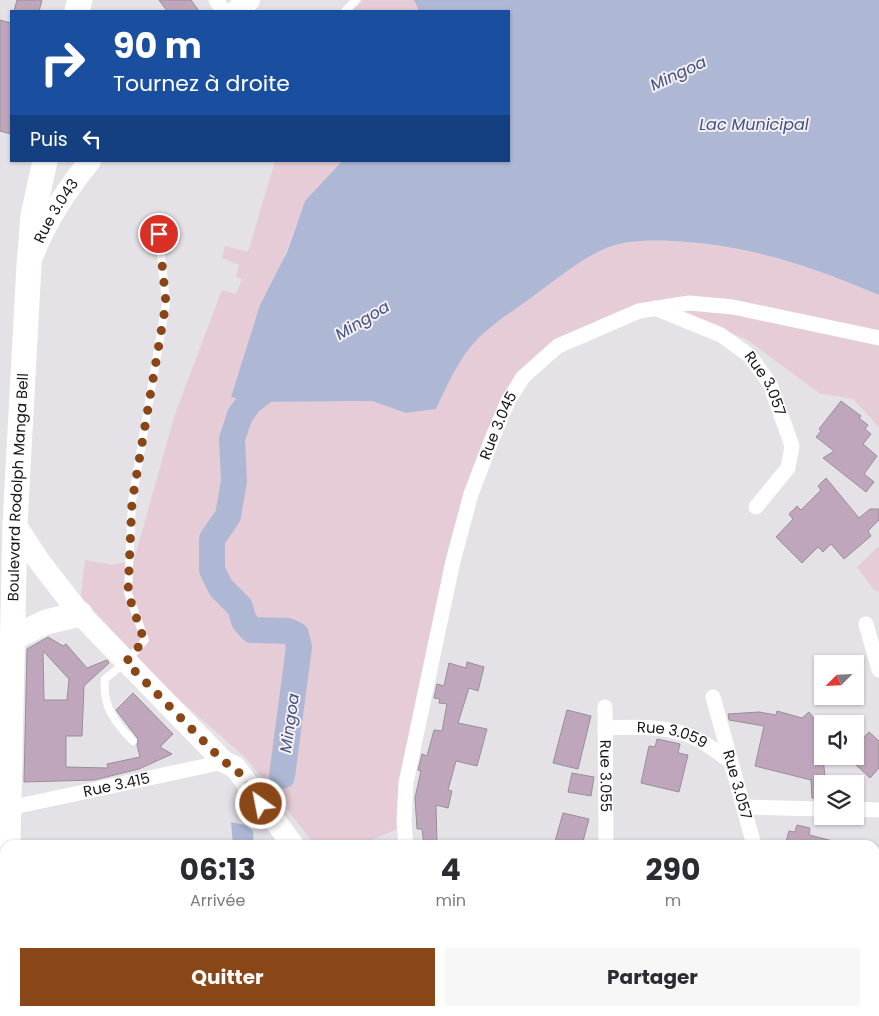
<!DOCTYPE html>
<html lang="fr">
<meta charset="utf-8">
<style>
body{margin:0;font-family:Poppins,sans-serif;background:#f7f7f7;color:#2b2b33;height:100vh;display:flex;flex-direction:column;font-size:19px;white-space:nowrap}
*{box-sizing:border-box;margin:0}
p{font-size:16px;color:#7c7c81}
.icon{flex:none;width:28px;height:28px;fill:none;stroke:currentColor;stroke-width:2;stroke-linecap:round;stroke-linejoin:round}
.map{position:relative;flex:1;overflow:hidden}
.details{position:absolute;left:0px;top:840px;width:880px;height:176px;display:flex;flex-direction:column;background:#fff;border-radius:15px 15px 0 0;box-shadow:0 1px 4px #0004}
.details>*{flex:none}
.banner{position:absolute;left:10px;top:10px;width:500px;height:152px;border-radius:0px;box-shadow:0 1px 4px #0004;background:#1a4fa0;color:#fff;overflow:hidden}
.needle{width:32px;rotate:246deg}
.controls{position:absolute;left:814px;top:655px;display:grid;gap:10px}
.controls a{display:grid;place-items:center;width:50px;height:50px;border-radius:0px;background:#fff;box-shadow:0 1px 4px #0004;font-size:25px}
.pin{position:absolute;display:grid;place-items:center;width:42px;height:42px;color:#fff;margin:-21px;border:2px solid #fff;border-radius:50%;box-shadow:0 1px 5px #0007}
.me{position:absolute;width:55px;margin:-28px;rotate:327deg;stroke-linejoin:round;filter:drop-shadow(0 0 4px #0008)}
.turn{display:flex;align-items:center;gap:18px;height:105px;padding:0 20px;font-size:22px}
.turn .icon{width:65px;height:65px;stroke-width:2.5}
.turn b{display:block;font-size:35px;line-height:42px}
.then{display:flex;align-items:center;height:48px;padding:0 20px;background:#0003;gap:10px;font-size:19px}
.eta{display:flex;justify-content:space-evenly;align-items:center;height:85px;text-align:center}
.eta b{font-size:30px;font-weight:700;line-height:35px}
.cta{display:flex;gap:10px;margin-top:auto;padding:10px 20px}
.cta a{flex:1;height:58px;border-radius:0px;background:#894616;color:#fff;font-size:20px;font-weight:700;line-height:58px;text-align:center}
.cta a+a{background:#f7f7f7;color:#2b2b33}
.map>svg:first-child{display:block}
.green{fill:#e6ccd7}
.water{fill:#aeb8d5}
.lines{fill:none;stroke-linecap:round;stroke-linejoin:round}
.river{stroke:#aeb8d5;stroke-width:26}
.building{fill:#bfa6bc;stroke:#969195;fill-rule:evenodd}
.lane{stroke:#fff;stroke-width:8}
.street{stroke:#fff;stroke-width:15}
.secondary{stroke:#fff;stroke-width:22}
.primary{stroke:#fff;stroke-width:25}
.route{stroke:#894616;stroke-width:9;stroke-dasharray:0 16.2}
.labels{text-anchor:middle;stroke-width:4;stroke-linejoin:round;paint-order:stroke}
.street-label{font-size:15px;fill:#181719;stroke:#f2eef4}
.water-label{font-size:16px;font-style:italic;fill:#45527d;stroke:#f2eef4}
</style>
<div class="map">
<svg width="879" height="1016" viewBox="0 0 879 1016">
<rect width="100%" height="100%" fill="#e4e1e7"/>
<!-- green -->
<g class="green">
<path d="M 363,0 L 414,0 L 419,11 L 352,11 Z"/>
<path d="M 275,161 L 342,161 L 305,201 L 231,397 L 250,402 L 372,401 L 406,413 L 436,409 C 449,382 461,353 484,333 C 500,319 519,307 536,294 C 557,279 578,261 602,250 C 623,240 649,240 672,241 C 745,244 812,266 879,295 L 879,427 L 853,399 L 819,393 L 746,339 L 708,324 L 689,320 L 633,313 L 519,376 L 459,540 L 404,826 L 360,845 L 315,845 L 246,758 L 161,684 L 81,596 L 85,560 L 112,565 L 134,560 L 175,414 L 222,290 L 236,294 L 242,279 L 236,277 L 239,265 L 222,258 L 225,246 L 248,252 Z"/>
<path d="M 879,546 L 879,592 L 874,590 L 857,567 Z"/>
</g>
<!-- water -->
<g class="water">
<path d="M 414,0 L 879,0 L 879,295 C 812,266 745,244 672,241 C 649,240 623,240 602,250 C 578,261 557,279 536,294 C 519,307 500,319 484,333 C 461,353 449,382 436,409 L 406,413 L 372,401 L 250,402 L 231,397 L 260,305 L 287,252 L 305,201 L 342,161 L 509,161 L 509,11 L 419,11 Z"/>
<path d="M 231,822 L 245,825 L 253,831 L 254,845 L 233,845 Z"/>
<rect x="238" y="1011" width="21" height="5"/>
</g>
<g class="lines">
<!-- river -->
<path class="river" d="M 279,379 L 250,402 L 240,415 L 232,439 L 234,481 L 228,516 L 212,539 L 212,570 L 221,588 L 240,607 L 244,621 L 252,630 L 288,631 L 296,635 L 299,647 L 282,776"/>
</g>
<!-- building -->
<g class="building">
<path d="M 17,0 L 42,0 L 39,11 L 14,11 Z"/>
<path d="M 159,0 L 191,0 L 199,11 L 167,11 Z"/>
<path d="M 0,20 L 11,23 L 11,134 L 0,131 Z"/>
<path d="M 841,401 L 861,416 L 859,418 L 868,425 L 865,429 L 871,434 L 863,444 L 877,456 L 864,474 L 874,482 L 866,492 L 823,458 L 834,451 L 816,437 L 821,431 L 819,429 Z"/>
<path d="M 826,478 L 859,518 L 870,509 L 879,509 L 879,520 L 868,531 L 871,536 L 844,559 L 831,544 L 823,552 L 818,547 L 802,563 L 776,537 L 793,519 L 789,514 L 797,506 L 801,510 L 821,490 L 818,486 Z"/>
<path d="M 48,637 L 63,646 L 66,644 L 87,668 L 107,660 L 109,663 L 84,686 L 82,736 L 66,736 L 66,767 L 108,768 L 107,764 L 140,757 L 137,745 L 138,739 L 116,710 L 133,693 L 173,734 L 160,747 L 172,754 L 139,769 L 94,780 L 24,782 L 27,649 ZM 43,651 L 69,679 L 67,700 L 44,700 Z"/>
<path d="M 467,662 L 484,667 L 478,691 L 469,688 L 458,723 L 487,729 L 477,766 L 456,761 L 448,790 L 452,791 L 448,808 L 436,805 L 437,845 L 424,845 L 422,829 L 417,829 L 415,798 L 421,771 L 418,770 L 422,754 L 427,756 L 434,730 L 442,731 L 447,704 L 439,703 L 440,699 L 434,698 L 437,684 L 444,686 L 449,663 L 466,668 Z"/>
<path d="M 567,710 L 591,716 L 578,769 L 553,763 Z"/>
<path d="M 777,711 L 802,718 L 809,712 L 819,725 L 826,784 L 822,784 L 822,798 L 812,798 L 811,780 L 755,766 L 764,726 L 729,720 L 728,714 L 759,712 L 776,715 Z"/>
<path d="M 869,732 L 879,741 L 879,768 L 870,778 L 855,764 L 855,747 Z"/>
<path d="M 657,739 L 680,744 L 678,753 L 688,755 L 679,792 L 641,783 L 649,746 L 655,747 Z"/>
<path d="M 572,773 L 594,777 L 591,796 L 568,792 Z"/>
<path d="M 563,813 L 589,819 L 582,845 L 554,845 Z"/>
<path d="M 797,825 L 810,828 L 809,835 L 833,841 L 833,845 L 785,845 L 789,831 L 795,832 Z"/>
</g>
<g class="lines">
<!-- lane -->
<g class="lane">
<path d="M 345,11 L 356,0"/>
<path d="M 133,741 C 115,723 102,706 105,679 L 126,662 L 145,640 L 128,593 L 132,501 L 166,303 L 159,234"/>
</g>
<!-- street -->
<g class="street">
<path d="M 216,0 L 224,11"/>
<path id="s1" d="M 655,308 L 721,335 L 750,356 L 770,384 L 792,446 L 788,468 L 756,507"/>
<path d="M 866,624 L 879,670"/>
<path id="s2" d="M 713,697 L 754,845"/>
<path id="s3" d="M 605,707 L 606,845"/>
<path id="s4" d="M 605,728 C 634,727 669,725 695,738 C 708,744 720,754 731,762"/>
<path d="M 744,807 L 822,809"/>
<path id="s5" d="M 9,808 L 224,762"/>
<path d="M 855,809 L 879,810"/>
<path id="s6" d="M 406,845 L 404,822 L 406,783 L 453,561 L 471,494 L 492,439 L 508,401 L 523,377 L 558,346 L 639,311 L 689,303 L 733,307 L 879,338"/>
<path d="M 434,1011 L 435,1016"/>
<path d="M 682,1011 L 683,1016"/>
<path d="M 795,1011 L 796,1016"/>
<path d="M 551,1016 L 552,1011"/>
</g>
<!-- secondary -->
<g class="secondary">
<path d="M 236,11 L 249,0"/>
<path id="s7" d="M 32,257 C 45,223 67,189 90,161"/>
<path d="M 15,524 L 39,561 L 80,614 L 224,762 L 235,767 L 293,845"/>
<path d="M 379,1011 L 381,1016"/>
</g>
<!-- primary -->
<g class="primary">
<path d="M 77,11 L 80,0"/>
<path d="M 13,638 L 46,622 L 80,614"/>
<path id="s8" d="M 8,845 L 15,524 L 29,265 L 33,216 L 45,161"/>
<path d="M 3,1016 L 1,982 L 5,899"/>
</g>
</g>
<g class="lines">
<!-- route -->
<path class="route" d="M 159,234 L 166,303 L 132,502 L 128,593 L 144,640 L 126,662 L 224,762 L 235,767 L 261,804"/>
</g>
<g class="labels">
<!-- street labels -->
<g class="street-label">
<text dy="5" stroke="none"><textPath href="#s7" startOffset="52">Rue 3.043</textPath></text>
<text dy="5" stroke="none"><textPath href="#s1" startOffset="139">Rue 3.057</textPath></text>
<text dy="5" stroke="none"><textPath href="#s6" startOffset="432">Rue 3.045</textPath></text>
<text dy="5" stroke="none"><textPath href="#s8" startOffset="358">Boulevard Rodolph Manga Bell</textPath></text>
<text dy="5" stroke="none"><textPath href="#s4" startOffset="68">Rue 3.059</textPath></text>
<text dy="5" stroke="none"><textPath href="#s3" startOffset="69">Rue 3.055</textPath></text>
<text dy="5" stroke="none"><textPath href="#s5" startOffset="110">Rue 3.415</textPath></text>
<text dy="5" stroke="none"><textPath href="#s2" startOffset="91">Rue 3.057</textPath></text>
</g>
<!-- water labels -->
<g class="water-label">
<text transform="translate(678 73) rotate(-25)" y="6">Mingoa</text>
<text x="754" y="130">Lac Municipal</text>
<text transform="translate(362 320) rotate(-31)" y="6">Mingoa</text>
<text transform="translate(289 723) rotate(-82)" y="6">Mingoa</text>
</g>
</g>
</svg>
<div class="controls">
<a><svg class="needle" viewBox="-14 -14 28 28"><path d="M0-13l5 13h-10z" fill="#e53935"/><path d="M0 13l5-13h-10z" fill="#7c7c81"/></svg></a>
<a><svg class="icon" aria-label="sound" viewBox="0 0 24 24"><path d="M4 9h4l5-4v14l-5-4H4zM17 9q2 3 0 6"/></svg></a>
<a><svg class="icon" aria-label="layers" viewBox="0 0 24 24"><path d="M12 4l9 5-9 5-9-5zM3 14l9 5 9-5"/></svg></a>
</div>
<div class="pin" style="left:159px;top:234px;background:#d93025"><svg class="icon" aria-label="arrive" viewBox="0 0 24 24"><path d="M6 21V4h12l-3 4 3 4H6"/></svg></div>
<svg class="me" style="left:261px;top:804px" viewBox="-20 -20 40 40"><circle r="17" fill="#894616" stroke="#fff" stroke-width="3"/><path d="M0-11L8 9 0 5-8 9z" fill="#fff"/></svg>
<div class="banner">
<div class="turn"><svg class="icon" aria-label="right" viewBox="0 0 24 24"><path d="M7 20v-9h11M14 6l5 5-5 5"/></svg><div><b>90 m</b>Tournez à droite</div></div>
<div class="then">Puis<svg class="icon" aria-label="left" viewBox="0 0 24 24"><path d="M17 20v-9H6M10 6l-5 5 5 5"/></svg></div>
</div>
<section class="details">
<div class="eta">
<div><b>06:13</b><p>Arrivée</p></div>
<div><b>4</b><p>min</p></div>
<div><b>290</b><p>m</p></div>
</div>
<div class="cta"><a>Quitter</a><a>Partager</a></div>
</section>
</div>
